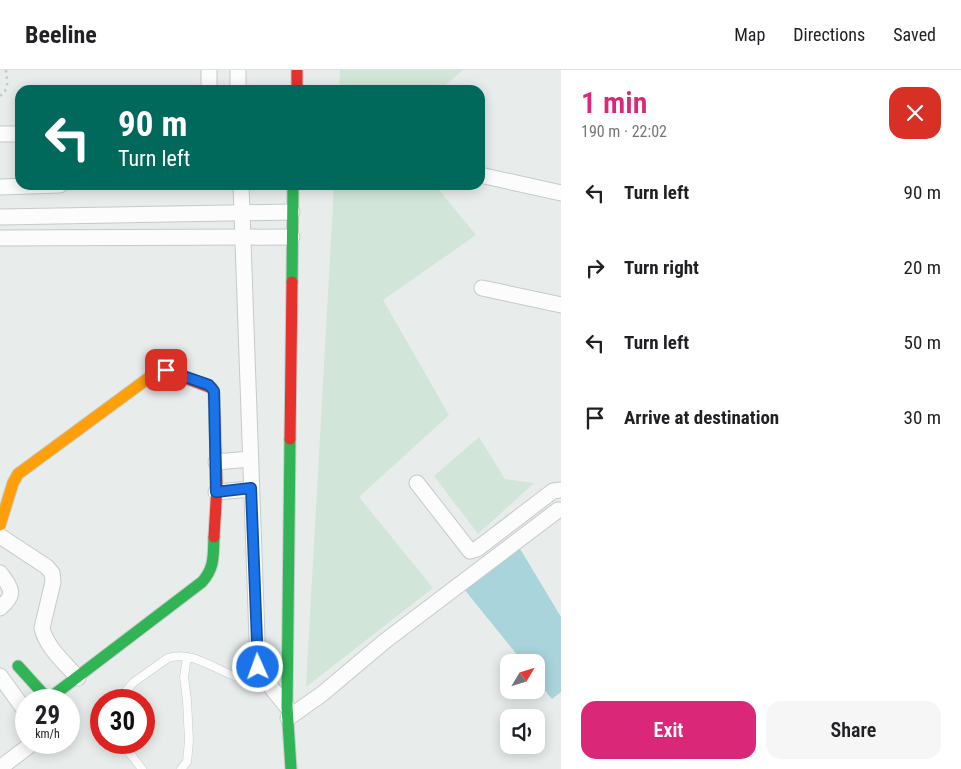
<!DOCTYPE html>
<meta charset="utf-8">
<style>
body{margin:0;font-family:"Roboto Condensed",sans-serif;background:#f6f6f6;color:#202124;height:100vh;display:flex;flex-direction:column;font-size:19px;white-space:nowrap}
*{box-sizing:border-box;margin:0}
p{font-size:16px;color:#757577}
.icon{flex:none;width:28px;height:28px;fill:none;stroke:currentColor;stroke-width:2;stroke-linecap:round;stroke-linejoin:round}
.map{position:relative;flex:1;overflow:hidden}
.drawer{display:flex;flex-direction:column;background:#fff;width:400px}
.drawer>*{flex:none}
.guide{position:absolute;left:15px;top:15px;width:470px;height:105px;border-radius:15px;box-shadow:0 2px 12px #0003;background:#00695c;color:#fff;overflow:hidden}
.needle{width:32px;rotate:52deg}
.controls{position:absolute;left:500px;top:584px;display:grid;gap:10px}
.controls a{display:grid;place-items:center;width:45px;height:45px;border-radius:10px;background:#fff;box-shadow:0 2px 12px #0003;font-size:25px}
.speed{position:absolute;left:15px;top:619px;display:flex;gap:10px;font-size:25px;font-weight:700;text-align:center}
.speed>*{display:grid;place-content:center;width:65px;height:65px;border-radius:50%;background:#fff;box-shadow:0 2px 12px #0003;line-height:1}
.speed small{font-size:12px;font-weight:400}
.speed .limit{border:8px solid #d22;background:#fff;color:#111}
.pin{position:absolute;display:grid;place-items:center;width:42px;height:42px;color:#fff;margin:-21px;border-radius:10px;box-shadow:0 2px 8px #0006}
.me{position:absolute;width:55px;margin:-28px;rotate:358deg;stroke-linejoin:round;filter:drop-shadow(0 0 4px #0008)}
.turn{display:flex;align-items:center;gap:18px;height:105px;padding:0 20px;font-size:22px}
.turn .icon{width:65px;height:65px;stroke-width:2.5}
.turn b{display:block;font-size:35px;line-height:42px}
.round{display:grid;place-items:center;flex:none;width:52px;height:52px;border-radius:15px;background:#f6f6f6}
.headline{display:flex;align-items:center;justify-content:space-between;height:85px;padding:0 20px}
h1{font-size:30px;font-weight:600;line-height:38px;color:#db2777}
.action{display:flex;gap:10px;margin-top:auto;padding:10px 20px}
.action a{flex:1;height:58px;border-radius:15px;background:#db2777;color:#fff;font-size:20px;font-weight:600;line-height:58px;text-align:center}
.action a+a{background:#f6f6f6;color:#202124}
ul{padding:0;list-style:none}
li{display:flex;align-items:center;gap:15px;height:75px;padding:0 20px}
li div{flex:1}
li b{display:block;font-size:19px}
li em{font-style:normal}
header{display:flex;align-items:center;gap:30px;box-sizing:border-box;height:70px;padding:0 25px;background:#fff;border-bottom:1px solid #e0e0e0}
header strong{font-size:24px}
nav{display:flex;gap:28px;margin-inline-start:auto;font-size:18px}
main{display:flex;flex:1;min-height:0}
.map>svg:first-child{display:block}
.green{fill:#d1e6d8}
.water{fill:#a9d4db}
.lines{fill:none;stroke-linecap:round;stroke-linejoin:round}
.lane-casing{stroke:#c5cac8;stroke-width:9}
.street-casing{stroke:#c5cac8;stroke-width:17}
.fast-casing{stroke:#c3cbc8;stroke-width:13}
.slow-casing{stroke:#c3cbc8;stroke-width:13}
.jam-casing{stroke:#c3cbc8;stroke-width:13}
.path{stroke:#c3ccca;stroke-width:2.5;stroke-dasharray:2.5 4;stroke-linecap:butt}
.lane{stroke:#fcfcfc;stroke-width:8}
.street{stroke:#fcfcfc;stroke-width:15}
.fast{stroke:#30b455;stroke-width:11}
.slow{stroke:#ff9f0a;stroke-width:11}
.jam{stroke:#e5322d;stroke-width:11}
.route-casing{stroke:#114b97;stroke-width:12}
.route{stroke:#1a73e8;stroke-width:9}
</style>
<header>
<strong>Beeline</strong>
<nav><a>Map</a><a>Directions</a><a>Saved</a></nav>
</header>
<main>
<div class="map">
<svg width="561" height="699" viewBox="0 0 561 699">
<rect width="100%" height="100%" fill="#e8edeb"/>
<!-- green -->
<g class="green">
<path d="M 340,0 L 463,0 L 440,20 L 339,20 Z"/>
<path d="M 334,115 L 435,115 L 476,165 L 383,230 L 449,345 L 359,427 L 433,518 L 306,617 Z"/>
<path d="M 479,367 L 505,409 L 534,413 L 478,464 L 434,406 Z"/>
</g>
<!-- water -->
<path class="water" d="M 519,477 L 561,547 L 561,622 L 552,629 L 536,610 L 536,592 L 523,592 L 464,519 Z"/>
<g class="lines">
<defs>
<g id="lane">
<path d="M 118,630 L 134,612 L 168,588 C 191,581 211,597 232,605 C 243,610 255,612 267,615"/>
<path d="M 121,672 L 142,699"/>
<path d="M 181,699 L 187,692 L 189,671 L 187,630 L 184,607 L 187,587"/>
</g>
<g id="street">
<path d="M 209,0 L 209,20"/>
<path d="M 238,0 L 238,20"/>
<path d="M 0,64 L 20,64"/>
<path d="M 480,105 L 561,123"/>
<path d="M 241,115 L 258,597 L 262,606 L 287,637"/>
<path d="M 0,117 L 60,115"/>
<path d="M 0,147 L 292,142"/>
<path d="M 0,168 L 292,167"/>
<path d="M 482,218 L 561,235"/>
<path d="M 216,392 L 250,389"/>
<path d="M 417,413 L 470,481 L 477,479 L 553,421 L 561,420"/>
<path d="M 216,422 L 251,419"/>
<path d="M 0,466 L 47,497 L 52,503 L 53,512 L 42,558 C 46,577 65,593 78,608"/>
<path d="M 0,503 C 11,518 17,524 0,538"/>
<path d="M 0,606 L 26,642"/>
<path d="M 288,648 L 322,624 L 385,571 L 558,440"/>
<path d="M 0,698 L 34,672"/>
</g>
<g id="fast">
<path d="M 292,212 L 293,115"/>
<path d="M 290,369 L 287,637 L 291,699"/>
<path d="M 18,596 L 47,628 L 51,627 L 202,512 C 215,497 213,486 214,467"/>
</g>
<path id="slow" d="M 0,455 L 13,413 L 18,404 L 154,304"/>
<g id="jam">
<path d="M 297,0 L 297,20"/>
<path d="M 154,304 L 158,301 L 166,301 L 212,318 L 214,324 L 217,416 L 214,467"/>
<path d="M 290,369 L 292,212"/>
</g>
</defs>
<!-- lane casing -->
<use href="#lane" class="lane-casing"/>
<!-- street casing -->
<use href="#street" class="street-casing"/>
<!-- fast casing -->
<use href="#fast" class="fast-casing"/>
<!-- slow casing -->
<use href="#slow" class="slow-casing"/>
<!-- jam casing -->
<use href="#jam" class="jam-casing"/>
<!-- path -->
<path class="path" d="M 0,26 C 10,19 7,10 6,0"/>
<!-- lane -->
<use href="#lane" class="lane"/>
<!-- street -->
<use href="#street" class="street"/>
<!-- fast -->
<use href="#fast" class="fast"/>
<!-- slow -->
<use href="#slow" class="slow"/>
<!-- jam -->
<use href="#jam" class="jam"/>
</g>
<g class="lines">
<defs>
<path id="route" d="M 166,300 L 209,315 L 214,321 L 216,422 L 251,418 L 258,597"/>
</defs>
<!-- route casing -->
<use href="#route" class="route-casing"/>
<!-- route -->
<use href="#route" class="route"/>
</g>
</svg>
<div class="controls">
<a><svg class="needle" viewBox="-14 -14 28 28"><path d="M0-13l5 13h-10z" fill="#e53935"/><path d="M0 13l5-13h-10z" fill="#757577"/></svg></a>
<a><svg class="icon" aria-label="sound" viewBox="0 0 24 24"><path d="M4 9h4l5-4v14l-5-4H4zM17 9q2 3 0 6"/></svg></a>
</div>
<div class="speed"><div>29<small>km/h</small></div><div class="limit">30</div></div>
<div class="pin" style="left:166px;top:300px;background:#d93025"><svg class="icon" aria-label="arrive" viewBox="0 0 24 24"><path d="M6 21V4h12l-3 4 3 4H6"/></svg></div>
<svg class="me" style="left:258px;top:597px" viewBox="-20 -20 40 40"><circle r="17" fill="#1a73e8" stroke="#fff" stroke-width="3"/><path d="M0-11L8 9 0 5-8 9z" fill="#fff"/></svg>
<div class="guide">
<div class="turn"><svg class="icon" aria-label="left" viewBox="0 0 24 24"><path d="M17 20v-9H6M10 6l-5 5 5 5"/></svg><div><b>90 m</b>Turn left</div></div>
</div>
</div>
<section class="drawer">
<div class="headline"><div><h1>1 min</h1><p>190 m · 22:02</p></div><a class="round" style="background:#d93025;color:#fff"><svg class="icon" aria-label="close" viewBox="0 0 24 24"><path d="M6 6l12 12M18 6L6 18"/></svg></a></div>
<ul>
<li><svg class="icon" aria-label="left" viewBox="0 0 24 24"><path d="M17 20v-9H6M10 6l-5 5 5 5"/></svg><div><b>Turn left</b></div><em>90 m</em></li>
<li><svg class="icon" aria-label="right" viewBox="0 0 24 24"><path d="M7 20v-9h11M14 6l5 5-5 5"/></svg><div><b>Turn right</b></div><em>20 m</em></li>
<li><svg class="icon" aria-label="left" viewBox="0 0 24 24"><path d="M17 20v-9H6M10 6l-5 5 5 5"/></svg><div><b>Turn left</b></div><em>50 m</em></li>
<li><svg class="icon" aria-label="arrive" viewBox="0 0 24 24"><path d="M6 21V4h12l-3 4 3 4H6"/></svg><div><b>Arrive at destination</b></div><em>30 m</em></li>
</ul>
<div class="action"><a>Exit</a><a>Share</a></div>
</section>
</main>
